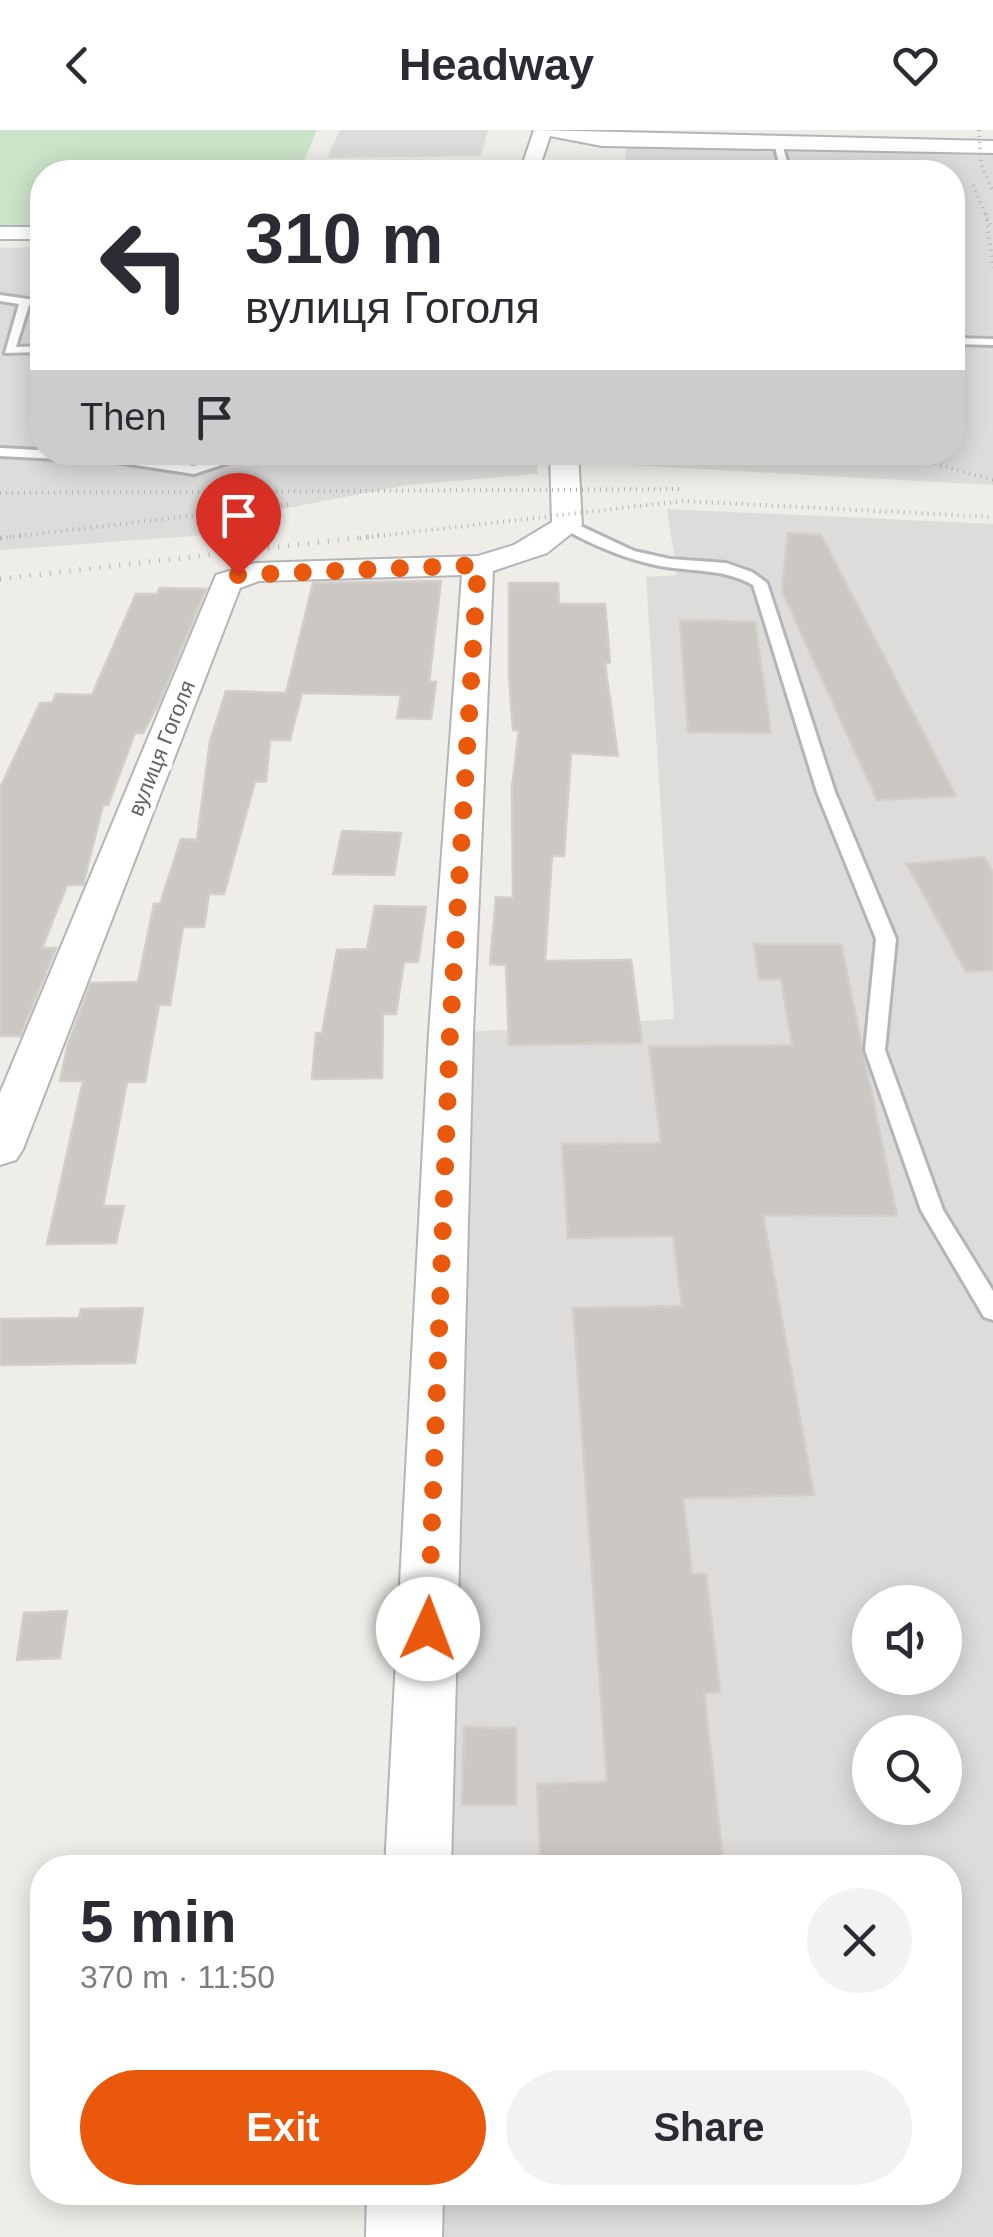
<!DOCTYPE html>
<meta charset="utf-8">
<style>
body{margin:0;font-family:Arial,sans-serif;background:#f2f2f3;color:#2b2b33;height:100vh;display:flex;flex-direction:column;font-size:38px;white-space:nowrap}
*{box-sizing:border-box;margin:0}
p{font-size:32px;color:#7c7c81}
.icon{flex:none;width:55px;height:55px;fill:none;stroke:currentColor;stroke-width:2;stroke-linecap:round;stroke-linejoin:round}
.map{position:relative;flex:1;overflow:hidden}
.side{position:absolute;left:30px;top:1725px;width:932px;height:350px;display:flex;flex-direction:column;background:#fff;border-radius:40px;box-shadow:0 5px 25px #0003}
.side>*{flex:none}
.guide{position:absolute;left:30px;top:30px;width:935px;height:305px;border-radius:40px;box-shadow:0 5px 25px #0003;background:#fff;color:#2b2b33;overflow:hidden}
.tools{position:absolute;left:852px;top:1455px;display:grid;gap:20px}
.tools a{display:grid;place-items:center;width:110px;height:110px;border-radius:50%;background:#fff;box-shadow:0 5px 25px #0003;font-size:50px}
.pin{position:absolute;display:grid;place-items:center;width:85px;height:85px;color:#fff;margin:-102px -42px;border-radius:50% 50% 50% 0;rotate:-45deg;box-shadow:0 0 10px #0007}
.pin .icon{rotate:45deg}
.me{position:absolute;width:110px;margin:-55px;rotate:2deg;stroke-linejoin:round;filter:drop-shadow(0 0 8px #0008)}
.turn{display:flex;align-items:center;gap:35px;height:210px;padding:0 50px;font-size:45px}
.turn .icon{width:130px;height:130px;stroke-width:2.5}
.turn b{display:block;font-size:70px;line-height:85px}
.then{display:flex;align-items:center;height:95px;padding:0 50px;background:#0003;gap:20px;font-size:38px}
.round{display:grid;place-items:center;flex:none;width:105px;height:105px;border-radius:52px;background:#f2f2f3}
.head{display:flex;align-items:center;justify-content:space-between;height:170px;padding:0 50px}
h1{font-size:60px;font-weight:700;line-height:75px}
.button{display:flex;gap:20px;margin-top:auto;padding:20px 50px}
.button a{flex:1;height:115px;border-radius:60px;background:#ea580c;color:#fff;font-size:40px;font-weight:700;line-height:115px;text-align:center}
.button a+a{background:#f2f2f3;color:#2b2b33}
header{display:flex;justify-content:space-between;align-items:center;height:130px;padding:0 50px;background:#fff;font-size:45px;font-weight:700}
.map>svg:first-child{display:block}
.industrial{fill:#dedcda;fill-rule:evenodd}
.green{fill:#cbe3c8}
.building{fill:#cbc8c4;stroke:#d3cec7;stroke-width:2.5}
.lines{fill:none;stroke-linecap:round;stroke-linejoin:round}
.lane-casing{stroke:#b3b5b8;stroke-width:6}
.street-casing{stroke:#b3b5b8;stroke-width:4}
.lane{fill:#fff;fill-rule:evenodd}
.street{fill:#fff;fill-rule:evenodd}
.rail-far1{stroke:#b3b4b4;stroke-width:4;stroke-dasharray:1 5;stroke-linecap:butt}
.rail{stroke:#b3b4b4;stroke-width:5;stroke-dasharray:1 9;stroke-linecap:butt}
.route{stroke:#ea580c;stroke-width:18;stroke-dasharray:0 32.4}
.labels{text-anchor:middle;stroke-width:10;stroke-linejoin:round;paint-order:stroke}
.far-street-label{font-size:22px;fill:#5f6366;stroke:#fff}
</style>
<header><svg class="icon" aria-label="back" viewBox="0 0 24 24"><path d="M15 5l-7 7 7 7"/></svg>Headway<svg class="icon" aria-label="heart" viewBox="0 0 24 24"><path d="M12 20l-8-8c-3-5 5-10 8-4 3-6 11-1 8 4z"/></svg></header>
<div class="map">
<svg width="993" height="2107" viewBox="0 0 993 2107">
<rect width="100%" height="100%" fill="#efede8"/>
<!-- industrial -->
<g class="industrial">
<path d="M 340,0 L 488,0 L 481,26 L 327,28 Z"/>
<path d="M 626,18 L 993,21 L 993,355 L 606,334 L 604,323 L 952,322 L 952,42 L 618,42 L 624,40 Z"/>
<path d="M 42,117 L 42,322 L 537,323 L 538,344 L 408,355 L 245,386 L 241,395 L 207,405 L 0,420 L 0,118 Z"/>
<path d="M 667,379 L 993,394 L 993,2107 L 404,2107 L 405,2063 L 950,2062 L 950,1738 L 418,1737 L 451,903 L 674,889 L 646,447 L 677,445 ZM 870,1472 L 945,1472 L 945,1548 L 870,1548 ZM 870,1602 L 945,1602 L 945,1678 L 870,1678 Z"/>
</g>
<!-- green -->
<path class="green" d="M 0,0 L 317,0 L 299,42 L 42,42 L 42,104 L 0,104 Z"/>
<!-- building -->
<g class="building">
<path d="M 788,403 L 821,405 L 956,666 L 877,670 L 782,461 Z"/>
<path d="M 441,451 L 429,552 L 436,552 L 431,589 L 397,588 L 401,565 L 302,563 L 290,610 L 270,610 L 266,651 L 255,652 L 224,764 L 209,764 L 204,797 L 183,797 L 170,875 L 159,875 L 145,952 L 127,952 L 103,1076 L 124,1076 L 116,1113 L 47,1114 L 83,951 L 60,951 L 68,914 L 91,853 L 138,852 L 154,774 L 160,774 L 181,709 L 197,710 L 210,611 L 226,561 L 286,563 L 313,453 Z"/>
<path d="M 509,453 L 558,453 L 559,474 L 605,474 L 610,532 L 605,534 L 618,626 L 571,623 L 564,726 L 552,726 L 545,831 L 631,830 L 642,913 L 509,915 L 506,835 L 490,834 L 496,767 L 513,768 L 512,657 L 519,600 L 513,600 L 509,546 Z"/>
<path d="M 160,458 L 206,459 L 158,575 L 143,603 L 135,603 L 108,675 L 103,675 L 83,755 L 67,755 L 42,818 L 56,818 L 20,906 L 0,906 L 0,658 L 40,573 L 52,573 L 56,564 L 92,565 L 136,464 L 157,464 Z"/>
<path d="M 680,490 L 755,492 L 771,603 L 688,602 Z"/>
<path d="M 342,701 L 401,703 L 394,745 L 333,744 Z"/>
<path d="M 984,727 L 993,742 L 993,840 L 966,842 L 907,734 Z"/>
<path d="M 375,776 L 426,777 L 418,832 L 404,832 L 396,884 L 383,884 L 382,948 L 312,949 L 316,903 L 322,903 L 337,820 L 367,819 Z"/>
<path d="M 754,814 L 841,814 L 897,1086 L 763,1085 L 814,1365 L 683,1368 L 692,1444 L 706,1444 L 720,1562 L 704,1563 L 724,1738 L 541,1738 L 537,1654 L 607,1652 L 573,1178 L 682,1176 L 673,1106 L 568,1108 L 562,1014 L 661,1013 L 649,917 L 792,915 L 781,849 L 759,849 Z"/>
<path d="M 143,1178 L 135,1233 L 0,1235 L 0,1189 L 79,1188 L 81,1179 Z"/>
<path d="M 67,1481 L 60,1528 L 17,1530 L 24,1483 Z"/>
<path d="M 464,1597 L 516,1598 L 516,1675 L 462,1675 Z"/>
</g>
<g class="lines">
<defs>
<g id="lane">
<path d="M 778,10 L 782,13 L 790,42 L 781,42 L 774,13 Z"/>
<path d="M 0,165 L 42,171 L 42,177 L 29,175 L 16,217 L 42,216 L 42,222 L 5,223 L 19,174 L 0,171 Z"/>
<path d="M 952,208 L 993,209 L 993,215 L 952,214 Z"/>
<path d="M 0,318 L 116,324 L 194,336 L 239,322 L 261,322 L 194,344 L 116,332 L 0,326 Z"/>
<path d="M 562,392 L 572,392 L 634,421 L 670,429 L 726,433 L 752,442 L 767,453 L 835,662 L 896,809 L 885,920 L 943,1080 L 993,1161 L 993,1190 L 984,1187 L 921,1080 L 865,920 L 876,809 L 817,662 L 753,455 C 723,438 693,442 660,436 C 625,429 593,415 562,398 Z"/>
</g>
<g id="street">
<path d="M 534,0 L 993,11 L 993,23 L 602,16 L 550,6 L 538,42 L 520,42 Z"/>
<rect x="0" y="97" width="42" height="12"/>
<path d="M 550,322 L 578,322 L 582,395 L 547,423 L 493,441 L 473,903 L 451,1738 L 385,1738 L 429,903 L 462,445 L 259,451 L 240,458 L 23,1019 L 16,1030 L 0,1035 L 0,963 L 216,445 L 256,433 L 478,426 L 514,415 L 552,392 Z"/>
<path d="M 367,2062 L 443,2062 L 442,2107 L 366,2107 Z"/>
</g>
</defs>
<!-- lane casing -->
<use href="#lane" class="lane-casing"/>
<!-- street casing -->
<use href="#street" class="street-casing"/>
<!-- lane -->
<use href="#lane" class="lane"/>
<!-- street -->
<use href="#street" class="street"/>
<!-- rail-far1 -->
<g class="rail-far1">
<path d="M 979,0 L 981,34 L 993,61"/>
<path d="M 973,55 L 991,96"/>
<path d="M 986,84 L 993,138"/>
<path d="M 894,322 L 993,350"/>
<path d="M 0,363 L 684,359"/>
<path d="M 1,408 L 293,374"/>
<path d="M 360,408 L 683,371 L 993,387"/>
</g>
<!-- rail -->
<g class="rail">
<path d="M 0,408 L 22,405"/>
<path d="M 0,449 L 382,405"/>
</g>
</g>
<g class="lines">
<!-- route -->
<path class="route" d="M 238,445 L 478,435 L 450,903 L 428,1499"/>
</g>
<g class="labels">
<!-- far-street labels -->
<g class="far-street-label">
<text transform="translate(161 618) rotate(-68)" y="8">вулиця Гоголя</text>
</g>
</g>
</svg>
<div class="tools">
<a><svg class="icon" aria-label="sound" viewBox="0 0 24 24"><path d="M4 9h4l5-4v14l-5-4H4zM17 9q2 3 0 6"/></svg></a>
<a><svg class="icon" aria-label="search" viewBox="0 0 24 24"><circle cx="10" cy="10" r="6"/><path d="M15 15l6 6"/></svg></a>
</div>
<div class="pin" style="left:238px;top:445px;background:#d93025"><svg class="icon" aria-label="arrive" viewBox="0 0 24 24"><path d="M6 21V4h12l-3 4 3 4H6"/></svg></div>
<svg class="me" style="left:428px;top:1499px" viewBox="-20 -20 40 40"><circle r="19" fill="#fff"/><path d="M0-13L10 11 0 6-10 11z" fill="#ea580c"/></svg>
<div class="guide">
<div class="turn"><svg class="icon" aria-label="left" viewBox="0 0 24 24"><path d="M17 20v-9H6M10 6l-5 5 5 5"/></svg><div><b>310 m</b>вулиця Гоголя</div></div>
<div class="then">Then<svg class="icon" aria-label="arrive" viewBox="0 0 24 24"><path d="M6 21V4h12l-3 4 3 4H6"/></svg></div>
</div>
<section class="side">
<div class="head"><div><h1>5 min</h1><p>370 m · 11:50</p></div><a class="round"><svg class="icon" aria-label="close" viewBox="0 0 24 24"><path d="M6 6l12 12M18 6L6 18"/></svg></a></div>
<div class="button"><a>Exit</a><a>Share</a></div>
</section>
</div>
